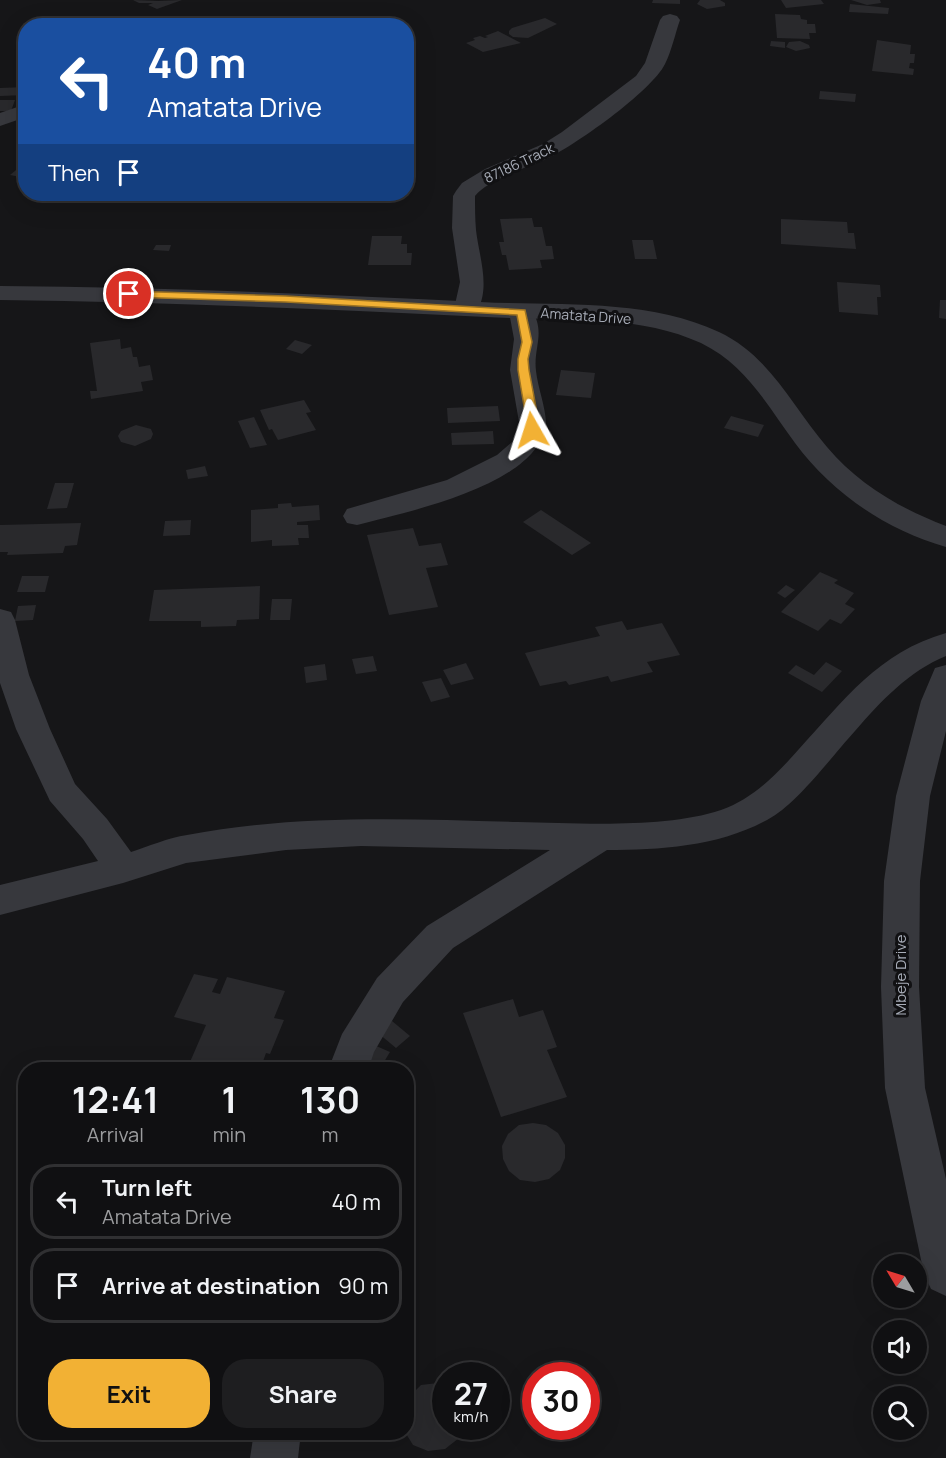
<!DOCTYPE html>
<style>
body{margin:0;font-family:Manrope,sans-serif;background:#1e1e20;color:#f1f3f6;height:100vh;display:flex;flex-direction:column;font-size:22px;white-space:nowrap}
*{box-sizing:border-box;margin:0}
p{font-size:20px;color:#9c9d9f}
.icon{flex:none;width:33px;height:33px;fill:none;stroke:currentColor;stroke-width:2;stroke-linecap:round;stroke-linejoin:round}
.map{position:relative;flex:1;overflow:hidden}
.drawer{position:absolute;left:18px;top:1062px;width:396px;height:378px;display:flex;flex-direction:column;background:#101012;border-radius:24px;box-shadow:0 6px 24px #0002,0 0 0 2px #303032}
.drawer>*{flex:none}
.top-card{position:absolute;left:18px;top:18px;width:396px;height:183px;border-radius:24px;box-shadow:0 6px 24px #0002,0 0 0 2px #303032;background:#1a4fa0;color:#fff;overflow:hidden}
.needle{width:39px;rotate:308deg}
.tools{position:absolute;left:873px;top:1254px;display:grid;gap:12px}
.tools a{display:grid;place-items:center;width:54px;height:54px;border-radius:50%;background:#101012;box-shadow:0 6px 24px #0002,0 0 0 2px #303032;font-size:30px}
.speed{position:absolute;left:432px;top:1362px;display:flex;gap:12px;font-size:30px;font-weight:700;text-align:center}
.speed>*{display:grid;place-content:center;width:78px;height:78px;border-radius:50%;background:#101012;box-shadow:0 6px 24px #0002,0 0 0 2px #303032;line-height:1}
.speed small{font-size:15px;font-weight:400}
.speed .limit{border:9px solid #d22;background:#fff;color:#111}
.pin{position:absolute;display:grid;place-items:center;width:51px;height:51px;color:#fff;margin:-26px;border:3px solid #fff;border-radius:50%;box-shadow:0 2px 6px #0007}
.me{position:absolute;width:66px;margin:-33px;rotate:354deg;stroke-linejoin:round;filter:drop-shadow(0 0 4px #0008)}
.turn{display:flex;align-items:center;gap:21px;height:126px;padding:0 30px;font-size:27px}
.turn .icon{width:78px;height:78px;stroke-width:2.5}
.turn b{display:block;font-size:42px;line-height:51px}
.then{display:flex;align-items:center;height:57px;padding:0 30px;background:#0003;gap:12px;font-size:22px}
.eta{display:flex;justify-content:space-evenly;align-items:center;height:102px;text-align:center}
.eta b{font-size:36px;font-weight:700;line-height:42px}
.primary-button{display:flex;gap:12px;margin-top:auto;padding:12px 30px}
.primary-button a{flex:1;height:69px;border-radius:24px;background:#f2b134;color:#111;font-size:24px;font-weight:700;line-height:69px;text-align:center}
.primary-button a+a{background:#1e1e20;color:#f1f3f6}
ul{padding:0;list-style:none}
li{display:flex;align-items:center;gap:18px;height:75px;margin:0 12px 9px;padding:0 18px;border:3px solid #303032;border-radius:24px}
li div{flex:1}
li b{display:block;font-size:22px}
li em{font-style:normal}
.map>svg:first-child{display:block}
.building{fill:#29292c}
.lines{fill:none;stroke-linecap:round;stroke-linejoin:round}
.minor{fill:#37383d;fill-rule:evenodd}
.tertiary{fill:#37383d;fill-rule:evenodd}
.route{fill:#f2b134;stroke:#9d7322;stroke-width:1.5}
.labels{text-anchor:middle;stroke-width:6;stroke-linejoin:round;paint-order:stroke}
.far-street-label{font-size:14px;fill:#a8adb8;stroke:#111113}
.street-label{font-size:15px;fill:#a8adb8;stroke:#111113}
</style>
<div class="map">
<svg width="946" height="1458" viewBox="0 0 946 1458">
<rect width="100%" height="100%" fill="#161618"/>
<!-- building -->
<g class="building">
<path d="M 133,0 L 158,1 L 182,0 L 157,9 L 148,5 L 153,3 L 139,3 Z"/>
<path d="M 653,0 L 680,0 L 680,4 L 652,3 Z"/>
<path d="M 700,0 L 720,0 L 725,3 L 725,6 L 707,9 L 697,4 Z"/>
<path d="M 781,0 L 821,0 L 824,4 L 786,8 Z"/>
<path d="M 851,0 L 880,0 L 881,3 L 867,5 Z"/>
<path d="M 850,4 L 889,8 L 888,14 L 849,12 Z"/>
<path d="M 775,14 L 800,15 L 801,19 L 807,20 L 807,24 L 815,24 L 816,33 L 809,33 L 810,39 L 777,38 Z"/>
<path d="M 545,18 L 557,24 L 528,38 L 513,37 L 509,34 L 509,31 L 512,28 Z"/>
<path d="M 498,31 L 521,43 L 483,52 L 466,43 L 475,40 L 473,38 L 480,36 L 485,38 L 488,37 L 485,36 Z"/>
<path d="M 877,40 L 911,45 L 910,54 L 915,54 L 914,63 L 910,63 L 909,68 L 914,69 L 913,75 L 872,71 Z"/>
<path d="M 771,41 L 785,42 L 785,48 L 770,46 Z"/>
<path d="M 800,41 L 809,45 L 810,48 L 796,51 L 786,47 L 789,42 Z"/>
<path d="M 26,87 L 26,95 L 0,96 L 0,88 Z"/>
<path d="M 820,91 L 856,94 L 855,102 L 819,99 Z"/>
<path d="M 0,100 L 15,100 L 11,111 L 0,111 Z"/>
<path d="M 26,162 L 26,178 L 10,175 Z"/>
<path d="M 532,218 L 534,227 L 542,227 L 546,246 L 552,246 L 554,259 L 540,260 L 542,268 L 509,270 L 506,255 L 502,255 L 499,242 L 504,242 L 500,219 Z"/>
<path d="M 781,219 L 847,222 L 848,233 L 854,233 L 856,249 L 781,244 Z"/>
<path d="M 372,236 L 402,236 L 401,244 L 407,244 L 407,253 L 412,253 L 411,265 L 368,265 Z"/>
<path d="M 632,240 L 653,240 L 657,259 L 635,259 Z"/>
<path d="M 156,245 L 171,245 L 169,251 L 153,250 Z"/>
<path d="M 837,282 L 880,285 L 881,297 L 877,297 L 878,315 L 839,312 Z"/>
<path d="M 940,300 L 946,300 L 946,319 L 939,318 Z"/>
<path d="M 120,339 L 121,349 L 131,347 L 133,357 L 137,357 L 139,367 L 150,365 L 153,380 L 141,382 L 143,391 L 91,399 L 90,391 L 97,391 L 90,343 Z"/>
<path d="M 295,340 L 312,345 L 302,354 L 286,349 Z"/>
<path d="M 561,370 L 595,373 L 591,398 L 556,395 Z"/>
<path d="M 304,400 L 311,412 L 306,413 L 316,430 L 278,440 L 272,429 L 269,430 L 260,410 Z"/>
<path d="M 498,406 L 500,421 L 448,423 L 447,408 Z"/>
<path d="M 731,416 L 764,425 L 758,437 L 724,428 Z"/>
<path d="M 254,417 L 267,445 L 250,448 L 238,421 Z"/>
<path d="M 136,425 L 151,429 L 153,434 L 151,439 L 135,446 L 121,442 L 118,436 L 121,431 Z"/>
<path d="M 493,431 L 494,444 L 452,445 L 451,433 Z"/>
<path d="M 205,466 L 208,476 L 188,479 L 186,470 Z"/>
<path d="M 55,483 L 74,483 L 67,508 L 47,509 Z"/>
<path d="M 291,503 L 292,507 L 319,505 L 320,520 L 297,522 L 297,525 L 308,525 L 309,538 L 298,538 L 299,545 L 272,546 L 272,540 L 251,542 L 251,510 L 278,508 L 278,504 Z"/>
<path d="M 541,510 L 591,543 L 572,555 L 523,522 Z"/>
<path d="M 191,520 L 190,535 L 163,536 L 165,521 Z"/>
<path d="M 81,523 L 77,545 L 65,546 L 63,553 L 7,555 L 8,552 L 0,552 L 0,525 Z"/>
<path d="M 413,528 L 419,546 L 441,543 L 448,565 L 426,568 L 438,607 L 389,615 L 367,535 Z"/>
<path d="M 820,572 L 838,580 L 834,583 L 854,593 L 845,604 L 855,609 L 841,624 L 830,619 L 818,631 L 781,612 Z"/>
<path d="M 22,576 L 49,576 L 45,592 L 17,592 Z"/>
<path d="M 786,585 L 795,590 L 785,598 L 777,593 Z"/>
<path d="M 260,586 L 259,619 L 237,620 L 236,626 L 201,627 L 201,621 L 149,621 L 154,590 Z"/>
<path d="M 272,599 L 292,599 L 290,620 L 270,620 Z"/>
<path d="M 36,605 L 33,620 L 15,621 L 18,606 Z"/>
<path d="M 622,621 L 627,630 L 662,623 L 680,655 L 647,662 L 653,672 L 611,682 L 608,676 L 569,685 L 566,681 L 540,686 L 525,653 L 600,636 L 595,627 Z"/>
<path d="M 373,656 L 377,671 L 356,674 L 352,659 Z"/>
<path d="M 826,662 L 842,671 L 822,692 L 788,673 L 796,665 L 814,675 Z"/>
<path d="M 466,663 L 474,679 L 451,685 L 443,670 Z"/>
<path d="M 325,664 L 327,680 L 306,683 L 304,667 Z"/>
<path d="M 441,678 L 450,697 L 431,702 L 422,682 Z"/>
<path d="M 194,974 L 218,979 L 212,992 L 220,994 L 227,977 L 285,991 L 274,1018 L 284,1020 L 270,1054 L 266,1053 L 260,1070 L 220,1070 L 190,1062 L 206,1025 L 174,1017 Z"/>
<path d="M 513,999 L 519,1017 L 543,1010 L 557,1047 L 547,1050 L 567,1097 L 501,1117 L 463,1013 Z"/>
<path d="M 392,1021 L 410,1036 L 396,1048 L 378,1033 Z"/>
<path d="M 374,1045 L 390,1052 L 379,1070 L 359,1070 Z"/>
<path d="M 533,1123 L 546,1125 L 558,1133 L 565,1145 L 565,1158 L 560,1170 L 549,1179 L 535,1182 L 520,1180 L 509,1171 L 503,1159 L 502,1146 L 508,1134 L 519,1125 Z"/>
<path d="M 438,1383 L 446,1386 L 446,1426 L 463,1426 L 459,1438 L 445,1449 L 428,1451 L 413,1445 L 405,1432 L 406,1400 L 421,1385 Z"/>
</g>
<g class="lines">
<!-- minor -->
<g class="minor">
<path d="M 670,14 L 677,16 L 680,20 C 675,34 672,50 665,64 C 652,91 572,148 544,160 C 525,168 488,180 475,196 C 475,207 475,219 476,230 C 479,257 492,290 475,314 L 466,316 L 457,314 L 454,309 L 460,282 L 452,228 L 453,196 L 456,191 L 462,183 L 485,169 L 543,144 L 562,132 L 636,76 L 645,63 L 660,20 L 663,16 Z"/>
<path d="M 26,104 L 26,117 L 0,126 L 0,113 Z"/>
<path d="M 521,305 L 530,307 C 547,332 533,347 536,371 C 538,388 545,405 546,422 C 542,485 406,512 357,525 L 347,523 L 343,516 L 347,509 L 447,480 L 497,455 L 512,442 L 519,422 L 510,370 L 514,339 L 509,312 L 512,307 Z"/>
<path d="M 0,609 L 11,612 L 15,620 L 29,675 L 50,729 L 75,784 L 107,819 L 131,852 C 149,846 168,838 187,835 C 296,814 408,819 518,822 C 578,823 664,829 721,810 C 753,799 777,774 799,749 C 844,700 879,652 946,633 L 946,656 C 909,671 881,701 855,731 C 833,755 799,801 772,817 C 724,846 662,850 607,850 L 453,948 L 403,1002 L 374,1052 L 368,1070 L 328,1070 L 342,1034 L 377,978 L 427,926 L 550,850 L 361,846 L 286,850 L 186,863 L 123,883 L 0,915 L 0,885 L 98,861 L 83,839 L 50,801 L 16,729 L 0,683 Z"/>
<path d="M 254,1432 L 301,1432 L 298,1458 L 250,1458 Z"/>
</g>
<!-- tertiary -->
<g class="tertiary">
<path d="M 0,286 C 160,287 320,294 480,302 C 558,306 646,298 719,332 C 770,356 792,406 827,447 C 858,484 901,509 946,526 L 946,547 C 886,530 832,493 795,443 C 767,405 746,365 701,343 C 636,313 556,321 486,317 C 324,309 162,302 0,300 Z"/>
<path d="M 946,665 L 946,731 L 930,796 L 920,881 L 919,987 L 925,1088 L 946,1179 L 946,1296 L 931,1289 L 924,1274 L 885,1088 L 881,987 L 884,881 L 896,796 L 921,701 L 935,668 Z"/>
</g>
</g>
<!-- route -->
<path class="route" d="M 126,291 L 286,296 L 525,310 L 532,342 L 528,359 L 529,370 L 538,418 L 537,430 L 532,434 L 526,430 L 526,418 L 518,370 L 518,359 L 522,342 L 517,315 L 286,302 L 129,297 L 126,296 Z"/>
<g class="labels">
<!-- far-street labels -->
<g class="far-street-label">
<text transform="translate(519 163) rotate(-25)" y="5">87186 Track</text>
<text transform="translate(586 316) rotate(4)" y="5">Amatata Drive</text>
</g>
<!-- street labels -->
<g class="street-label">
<text transform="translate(901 975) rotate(-90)" y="5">Mbeje Drive</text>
</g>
</g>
</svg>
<div class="tools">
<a><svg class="needle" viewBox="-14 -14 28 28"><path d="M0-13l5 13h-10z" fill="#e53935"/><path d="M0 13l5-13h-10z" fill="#9c9d9f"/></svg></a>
<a><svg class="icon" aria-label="sound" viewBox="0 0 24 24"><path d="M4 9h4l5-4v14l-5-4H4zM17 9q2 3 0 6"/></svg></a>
<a><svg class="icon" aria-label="search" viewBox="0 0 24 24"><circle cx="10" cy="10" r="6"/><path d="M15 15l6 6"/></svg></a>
</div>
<div class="speed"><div>27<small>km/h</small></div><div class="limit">30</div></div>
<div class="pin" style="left:129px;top:294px;background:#d93025"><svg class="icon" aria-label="arrive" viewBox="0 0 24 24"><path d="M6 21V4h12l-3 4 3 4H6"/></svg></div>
<svg class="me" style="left:532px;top:430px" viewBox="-20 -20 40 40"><path d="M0-17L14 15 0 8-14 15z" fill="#f2b134" stroke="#fff" stroke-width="4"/></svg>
<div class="top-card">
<div class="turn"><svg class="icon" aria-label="left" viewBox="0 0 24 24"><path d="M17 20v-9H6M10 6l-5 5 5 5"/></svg><div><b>40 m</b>Amatata Drive</div></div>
<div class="then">Then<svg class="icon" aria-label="arrive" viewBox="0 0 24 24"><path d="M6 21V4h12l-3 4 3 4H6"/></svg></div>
</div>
<section class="drawer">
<div class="eta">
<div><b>12:41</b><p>Arrival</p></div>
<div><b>1</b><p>min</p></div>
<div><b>130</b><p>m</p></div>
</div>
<ul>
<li><svg class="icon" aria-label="left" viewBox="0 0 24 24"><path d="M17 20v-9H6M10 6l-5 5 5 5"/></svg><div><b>Turn left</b><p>Amatata Drive</p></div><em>40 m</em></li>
<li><svg class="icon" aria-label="arrive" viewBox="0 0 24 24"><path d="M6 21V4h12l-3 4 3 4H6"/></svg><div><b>Arrive at destination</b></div><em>90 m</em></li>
</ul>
<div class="primary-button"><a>Exit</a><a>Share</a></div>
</section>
</div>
